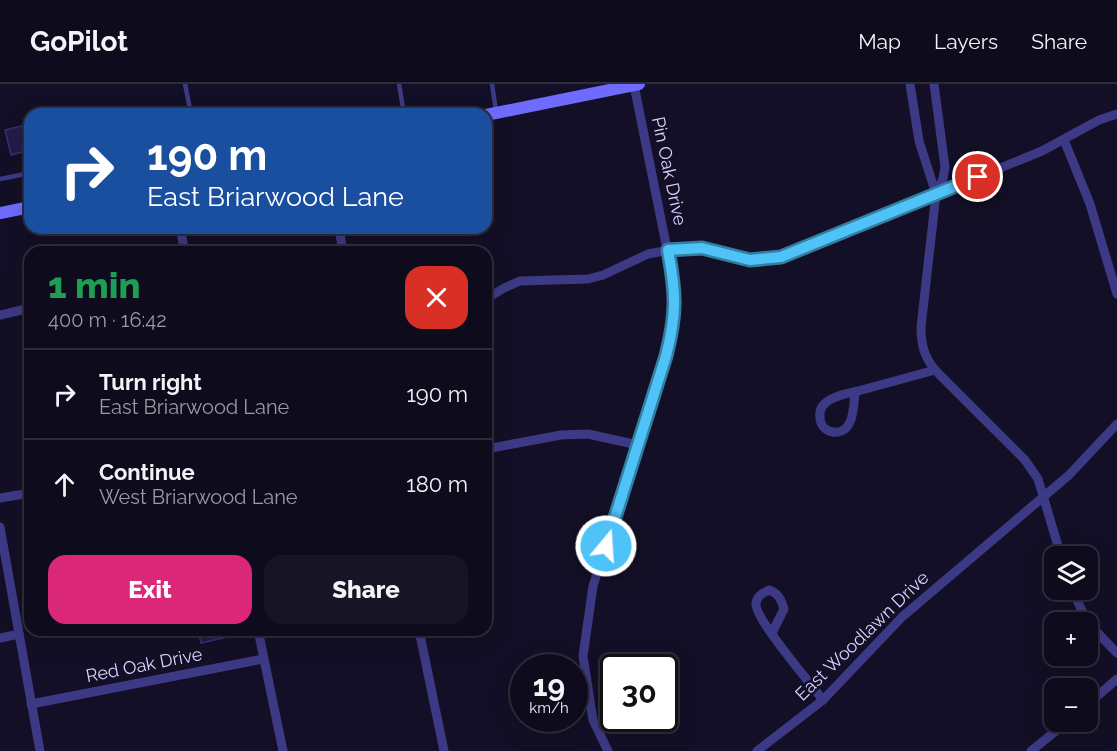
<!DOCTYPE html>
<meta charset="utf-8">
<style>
body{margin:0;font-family:Raleway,sans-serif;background:#171425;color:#f1f3f6;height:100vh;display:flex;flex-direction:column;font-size:22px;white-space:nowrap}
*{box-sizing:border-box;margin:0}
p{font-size:20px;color:#9b9ba3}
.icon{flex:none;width:33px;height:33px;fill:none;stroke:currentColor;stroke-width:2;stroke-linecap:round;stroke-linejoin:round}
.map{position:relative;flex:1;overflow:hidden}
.drawer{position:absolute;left:24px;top:162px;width:468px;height:390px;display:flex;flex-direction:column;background:#0e0b1c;border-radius:18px;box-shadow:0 6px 24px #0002,0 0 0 2px #2e2b3b}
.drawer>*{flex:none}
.banner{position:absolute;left:24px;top:24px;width:468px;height:126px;border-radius:18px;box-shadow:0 6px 24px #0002,0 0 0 2px #2e2b3b;background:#1a4fa0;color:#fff;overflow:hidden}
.fabs{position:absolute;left:1044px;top:462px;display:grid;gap:12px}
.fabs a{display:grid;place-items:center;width:54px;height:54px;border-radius:12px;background:#0e0b1c;box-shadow:0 6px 24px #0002,0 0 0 2px #2e2b3b;font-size:30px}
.speed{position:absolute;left:510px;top:570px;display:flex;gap:12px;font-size:30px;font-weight:700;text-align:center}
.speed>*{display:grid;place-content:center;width:78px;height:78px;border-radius:50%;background:#0e0b1c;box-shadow:0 6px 24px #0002,0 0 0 2px #2e2b3b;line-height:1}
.speed small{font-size:15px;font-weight:400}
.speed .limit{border:3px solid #111;border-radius:9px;background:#fff;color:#111}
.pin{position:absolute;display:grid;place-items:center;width:51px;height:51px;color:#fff;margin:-26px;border:3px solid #fff;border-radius:50%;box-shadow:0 2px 6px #0007}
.me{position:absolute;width:66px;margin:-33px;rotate:18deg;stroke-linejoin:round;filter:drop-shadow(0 0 4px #0008)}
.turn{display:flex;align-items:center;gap:21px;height:126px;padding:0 24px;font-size:27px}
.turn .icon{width:78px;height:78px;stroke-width:2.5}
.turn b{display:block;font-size:42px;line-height:51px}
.round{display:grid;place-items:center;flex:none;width:63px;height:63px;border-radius:18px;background:#171425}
.overview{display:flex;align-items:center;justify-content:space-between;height:102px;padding:0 24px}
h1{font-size:36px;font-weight:800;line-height:45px;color:#1e9e55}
.action{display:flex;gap:12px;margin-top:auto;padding:12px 24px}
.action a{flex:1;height:69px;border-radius:18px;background:#db2777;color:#fff;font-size:24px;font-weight:800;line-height:69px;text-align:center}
.action a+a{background:#171425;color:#f1f3f6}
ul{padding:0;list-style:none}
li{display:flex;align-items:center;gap:18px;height:90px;padding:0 24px;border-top:2px solid #2e2b3b}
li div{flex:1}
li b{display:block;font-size:22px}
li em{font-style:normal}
header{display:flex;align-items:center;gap:36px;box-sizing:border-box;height:84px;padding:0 30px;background:#0e0b1c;border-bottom:2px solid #2e2b3b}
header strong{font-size:28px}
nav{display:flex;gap:33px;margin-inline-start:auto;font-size:21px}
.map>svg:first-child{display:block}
.building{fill:#241b47;stroke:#3b2d73;stroke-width:1.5}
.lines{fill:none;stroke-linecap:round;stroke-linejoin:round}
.lane{stroke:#3d3a85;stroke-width:4.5}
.street{stroke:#3d3a85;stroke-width:9}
.secondary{stroke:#6f6bff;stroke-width:12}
.route-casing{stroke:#337fa1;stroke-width:15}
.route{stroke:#4fc3f7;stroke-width:10}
.labels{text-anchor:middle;stroke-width:5;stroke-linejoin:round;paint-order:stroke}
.street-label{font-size:18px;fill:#d9d4ff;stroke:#130f26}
</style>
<header>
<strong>GoPilot</strong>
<nav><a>Map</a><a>Layers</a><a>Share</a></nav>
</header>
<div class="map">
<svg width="1117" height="667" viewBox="0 0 1117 667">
<rect width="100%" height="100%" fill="#130f26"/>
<!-- building -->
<g class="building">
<path d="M 30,40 L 30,66 L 11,71 L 5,46 Z"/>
<path d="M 198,546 L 240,546 L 241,550 L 201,559 Z"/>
</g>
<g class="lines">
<!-- lane -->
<g class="lane">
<path d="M 185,0 L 191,30"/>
<path d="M 399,0 L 404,30"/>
<path d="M 492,0 L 496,27"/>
<path d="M 0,95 L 30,89"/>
</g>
<!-- street -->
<g class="street">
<path d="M 910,0 L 919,57 L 936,110"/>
<path d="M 934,0 L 945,83 L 943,95 L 936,110 L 921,243 C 921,261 924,272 935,286 L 1025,376 L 1038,395 L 1061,472"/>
<path d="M 1064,56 L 1090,120 L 1117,210"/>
<path d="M 180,144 L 185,168"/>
<path d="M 339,144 L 343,168"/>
<path d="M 486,215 L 504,204 L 520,197 L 588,195 L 603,191 L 648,170 L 680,164 L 702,164 L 750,176 L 781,173 L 1042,67 L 1099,36 L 1117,30"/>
<path d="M 0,231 L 30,224"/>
<path d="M 855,308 C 854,317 854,332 849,340 C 841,354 820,349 820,333 C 819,326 822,321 828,317 C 836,311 849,309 858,307 C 884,300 910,293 935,286"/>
<path d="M 486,365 L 561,351 L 588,350 L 638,361"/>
<path d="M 0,414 L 30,409"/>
<path d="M 0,443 L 40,667"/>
<path d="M 1072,506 L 1088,539 L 1117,569"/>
<path d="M 258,546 L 283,667"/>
<path d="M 419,546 L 444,667"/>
<path d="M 772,549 L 784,525 C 781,515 779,510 769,506 C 763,509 757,512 756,519 C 753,533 812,601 823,616"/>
<path d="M 0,554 L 19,550"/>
<path d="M 31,620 L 263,575"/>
<path d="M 1088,620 L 1117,595"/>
<path d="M 608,667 L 593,636 L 583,572 L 593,502 L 666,272 L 673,242 L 675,222 L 674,200 L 634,1"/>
<path d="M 757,667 L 823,616 L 902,533 L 1069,391 L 1117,340"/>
<path d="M 1031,667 L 1067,638"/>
</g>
<!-- secondary -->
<g class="secondary">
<path d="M 486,31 L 639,0"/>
<path d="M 0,129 L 30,123"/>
</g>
</g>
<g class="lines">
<defs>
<path id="route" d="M 606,462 L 666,272 C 677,229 676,209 668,166 L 702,164 L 750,176 L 781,173 L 978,93"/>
</defs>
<!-- route casing -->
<use href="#route" class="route-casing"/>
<!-- route -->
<use href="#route" class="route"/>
</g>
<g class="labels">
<!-- street labels -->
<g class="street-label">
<text transform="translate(669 87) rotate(78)" y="6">Pin Oak Drive</text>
<text transform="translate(862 552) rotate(-44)" y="6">East Woodlawn Drive</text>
<text transform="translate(144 581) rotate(-11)" y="6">Red Oak Drive</text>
</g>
</g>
</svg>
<div class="fabs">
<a><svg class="icon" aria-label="layers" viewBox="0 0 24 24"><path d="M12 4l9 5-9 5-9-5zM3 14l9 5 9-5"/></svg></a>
<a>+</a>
<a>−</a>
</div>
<div class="speed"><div>19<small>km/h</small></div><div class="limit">30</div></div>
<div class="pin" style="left:978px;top:93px;background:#d93025"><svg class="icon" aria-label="arrive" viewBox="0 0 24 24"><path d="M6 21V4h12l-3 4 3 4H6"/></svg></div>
<svg class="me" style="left:606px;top:462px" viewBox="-20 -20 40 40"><circle r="17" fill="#4fc3f7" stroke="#fff" stroke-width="3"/><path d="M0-11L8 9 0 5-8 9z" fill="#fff"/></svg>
<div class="banner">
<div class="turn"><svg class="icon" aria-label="right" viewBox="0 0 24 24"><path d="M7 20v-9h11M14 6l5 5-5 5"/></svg><div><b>190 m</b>East Briarwood Lane</div></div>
</div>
<section class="drawer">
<div class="overview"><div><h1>1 min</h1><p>400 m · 16:42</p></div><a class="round" style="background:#d93025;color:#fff"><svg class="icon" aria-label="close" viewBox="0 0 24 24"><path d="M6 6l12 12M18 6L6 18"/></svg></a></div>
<ul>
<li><svg class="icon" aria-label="right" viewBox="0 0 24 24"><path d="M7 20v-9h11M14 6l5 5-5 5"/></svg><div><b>Turn right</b><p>East Briarwood Lane</p></div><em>190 m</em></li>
<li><svg class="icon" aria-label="ahead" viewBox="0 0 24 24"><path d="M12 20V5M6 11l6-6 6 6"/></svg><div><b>Continue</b><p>West Briarwood Lane</p></div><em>180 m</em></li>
</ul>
<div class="action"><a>Exit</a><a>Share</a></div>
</section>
</div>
